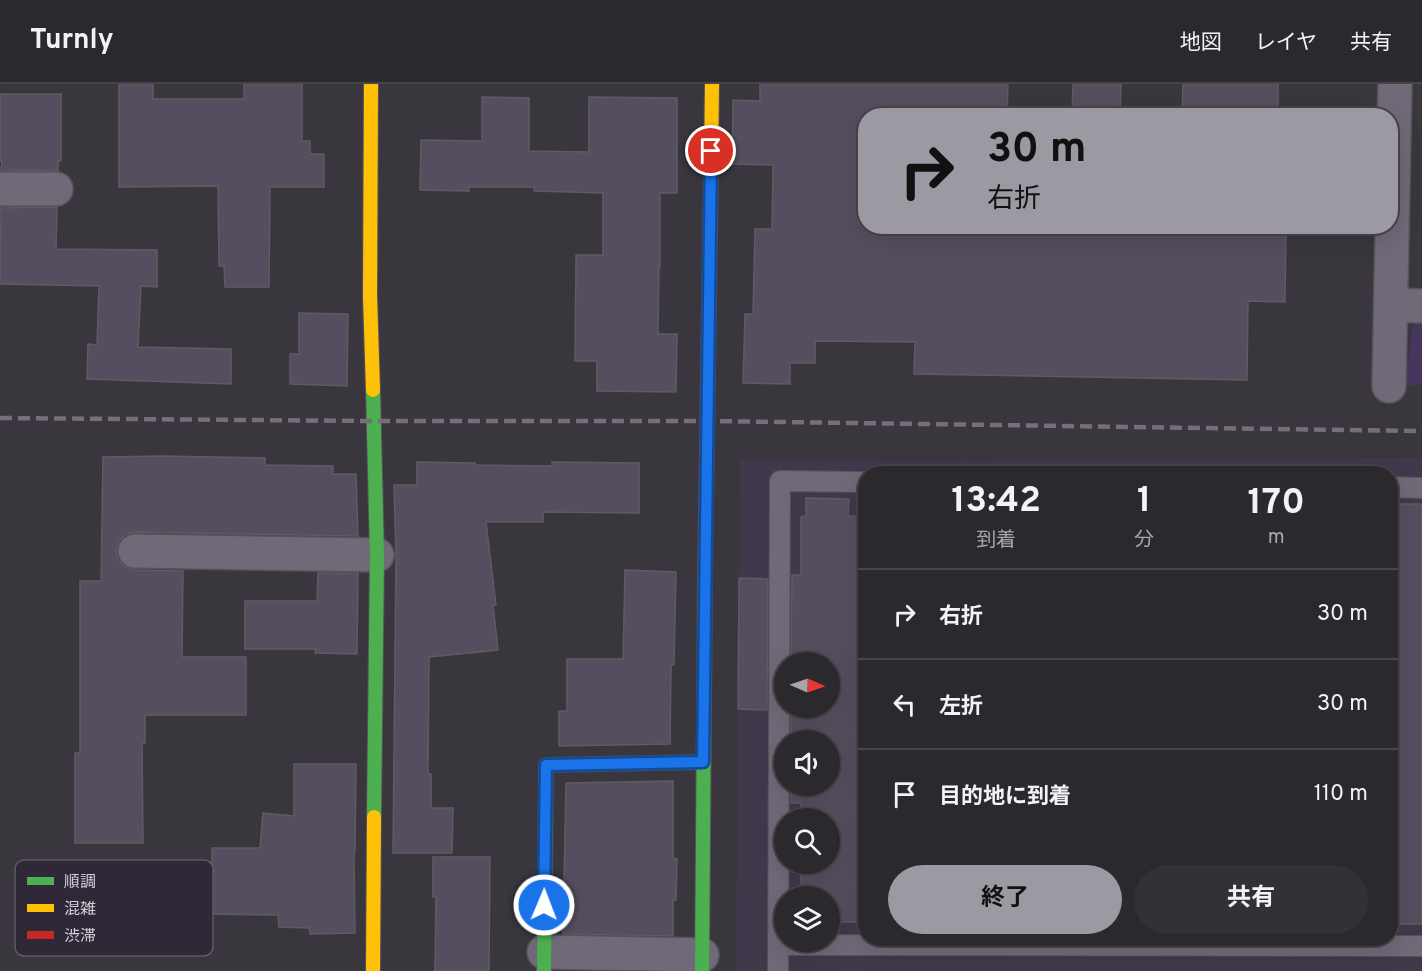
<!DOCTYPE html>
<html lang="ja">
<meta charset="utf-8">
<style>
body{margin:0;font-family:Overpass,"Noto Sans JP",sans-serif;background:#333036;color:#f1f3f6;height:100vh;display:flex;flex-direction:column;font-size:22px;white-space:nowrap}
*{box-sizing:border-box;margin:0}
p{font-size:20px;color:#a6a6aa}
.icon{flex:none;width:33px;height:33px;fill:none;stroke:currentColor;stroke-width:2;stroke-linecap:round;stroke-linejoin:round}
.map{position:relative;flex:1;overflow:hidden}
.side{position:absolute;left:858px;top:382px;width:540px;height:480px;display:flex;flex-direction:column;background:#2b282e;border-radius:24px;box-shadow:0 6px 24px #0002,0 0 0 2px #47444a}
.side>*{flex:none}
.top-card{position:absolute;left:858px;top:24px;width:540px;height:126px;border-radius:24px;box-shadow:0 6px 24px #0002,0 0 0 2px #47444a;background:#9d99a3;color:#111;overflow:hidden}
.needle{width:39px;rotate:92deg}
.tools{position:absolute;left:774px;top:568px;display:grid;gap:12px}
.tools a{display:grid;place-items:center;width:66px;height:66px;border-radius:50%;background:#2b282e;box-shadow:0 6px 24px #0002,0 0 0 2px #47444a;font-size:30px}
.pin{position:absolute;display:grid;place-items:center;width:51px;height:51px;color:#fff;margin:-26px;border:3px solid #fff;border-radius:50%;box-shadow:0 2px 6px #0007}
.me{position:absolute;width:66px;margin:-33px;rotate:1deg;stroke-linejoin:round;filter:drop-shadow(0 0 4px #0008)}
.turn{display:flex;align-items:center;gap:21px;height:126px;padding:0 30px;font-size:27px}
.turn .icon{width:78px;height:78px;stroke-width:2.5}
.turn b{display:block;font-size:42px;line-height:51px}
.eta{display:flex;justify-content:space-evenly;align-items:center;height:102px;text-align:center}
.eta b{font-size:36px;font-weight:700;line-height:42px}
.cta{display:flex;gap:12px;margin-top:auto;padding:12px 30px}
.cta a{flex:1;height:69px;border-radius:36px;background:#9d99a3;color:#111;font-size:24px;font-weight:700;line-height:69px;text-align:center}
.cta a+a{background:#333036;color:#f1f3f6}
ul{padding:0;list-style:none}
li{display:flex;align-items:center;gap:18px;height:90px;padding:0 30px;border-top:2px solid #47444a}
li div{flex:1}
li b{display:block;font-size:22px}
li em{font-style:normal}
header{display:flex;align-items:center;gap:36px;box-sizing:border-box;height:84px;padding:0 30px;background:#2b282e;border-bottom:2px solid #47444a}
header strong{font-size:28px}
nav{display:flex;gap:33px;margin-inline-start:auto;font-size:21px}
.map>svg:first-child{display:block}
.built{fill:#40394c;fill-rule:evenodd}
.green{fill:#46355d}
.building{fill:#554e5e;stroke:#5e5c62;stroke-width:1.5}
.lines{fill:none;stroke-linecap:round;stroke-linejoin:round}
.lane-casing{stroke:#555259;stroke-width:22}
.street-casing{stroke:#555259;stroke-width:36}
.fast-casing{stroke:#555259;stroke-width:16}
.slow-casing{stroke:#555259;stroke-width:16}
.jam-casing{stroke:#555259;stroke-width:16}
.lane{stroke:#6f6978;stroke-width:20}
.street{stroke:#6f6978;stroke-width:33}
.fast{stroke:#4caf50;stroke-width:14}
.slow{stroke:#ffc107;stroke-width:14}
.jam{stroke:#c62828;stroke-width:14}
.rail{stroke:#746f7a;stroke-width:4.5;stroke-dasharray:12 6;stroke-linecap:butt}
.route-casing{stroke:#114b97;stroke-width:15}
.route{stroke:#1a73e8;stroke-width:10}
.key{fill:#2e2837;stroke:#605a68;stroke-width:1.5}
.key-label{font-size:16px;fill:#d3cfd9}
</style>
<header>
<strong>Turnly</strong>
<nav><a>地図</a><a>レイヤ</a><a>共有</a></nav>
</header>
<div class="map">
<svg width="1422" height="887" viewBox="0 0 1422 887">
<rect width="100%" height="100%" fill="#39363e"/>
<!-- built -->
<path class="built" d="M 1422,374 L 1422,887 L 736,887 L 740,377 ZM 866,390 L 1390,390 L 1390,855 L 866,855 ZM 784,579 L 830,579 L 830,624 L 784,624 ZM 784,657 L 830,657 L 830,702 L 784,702 ZM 784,735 L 830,735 L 830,780 L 784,780 ZM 784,813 L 830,813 L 830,858 L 784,858 Z"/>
<!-- green -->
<path class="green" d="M 1414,232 L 1422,232 L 1422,300 L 1405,302 Z"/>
<!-- building -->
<g class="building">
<path d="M 119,0 L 153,0 L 153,15 L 244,15 L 244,0 L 302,0 L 302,57 L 310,57 L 310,70 L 324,70 L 324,103 L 270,103 L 269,203 L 225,203 L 224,182 L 219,182 L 218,102 L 119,103 Z"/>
<path d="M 760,0 L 1008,0 L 1007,32 L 866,32 L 866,142 L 1265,142 L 1265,144 L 1286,144 L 1285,218 L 1248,217 L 1247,296 L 914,290 L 915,258 L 815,257 L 815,279 L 790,279 L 790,300 L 743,299 L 745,230 L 753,230 L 755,145 L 772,145 L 773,81 L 732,80 L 733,16 L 760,17 Z"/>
<path d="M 1073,0 L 1121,0 L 1120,32 L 1072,32 Z"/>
<path d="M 1183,0 L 1278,0 L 1278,32 L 1182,32 Z"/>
<path d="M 0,10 L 61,10 L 61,77 L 58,77 L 58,87 L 1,86 L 2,77 L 0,77 Z"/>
<path d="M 482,13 L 529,14 L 529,67 L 589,68 L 589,13 L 677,14 L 677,109 L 660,109 L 660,183 L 659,183 L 658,250 L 677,250 L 676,308 L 597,307 L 597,277 L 575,277 L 576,171 L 603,171 L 603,109 L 534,107 L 534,103 L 469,103 L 469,107 L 420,106 L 421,56 L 482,57 Z"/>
<path d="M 57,123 L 56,165 L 157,166 L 157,203 L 141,202 L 138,263 L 231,265 L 231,300 L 87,295 L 88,260 L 97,261 L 99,202 L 0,200 L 1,124 Z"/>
<path d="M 299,229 L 348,230 L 347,302 L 290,300 L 290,270 L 299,270 Z"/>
<path d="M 162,372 L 265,374 L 265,381 L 333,382 L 333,390 L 356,390 L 358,452 L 135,448 L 126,450 L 119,457 L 116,466 L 118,476 L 126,483 L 135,486 L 183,487 L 182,573 L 246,573 L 246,631 L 145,631 L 145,659 L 142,659 L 143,759 L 75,759 L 75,669 L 80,669 L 80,497 L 101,497 L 103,373 Z"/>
<path d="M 417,378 L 475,379 L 475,381 L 552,382 L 552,378 L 639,379 L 639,429 L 543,428 L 543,438 L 486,438 L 496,521 L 493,521 L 498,566 L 429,573 L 428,690 L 431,690 L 431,724 L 453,724 L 452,769 L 393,769 L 396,471 L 394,401 L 417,401 Z"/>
<path d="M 806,414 L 849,415 L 848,432 L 866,433 L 866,838 L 830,838 L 830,813 L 801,813 L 801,780 L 830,780 L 830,735 L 801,735 L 801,719 L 791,719 L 791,702 L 830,702 L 830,657 L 791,657 L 791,624 L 830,624 L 830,579 L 791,579 L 792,491 L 801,491 L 801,433 L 806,432 Z"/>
<rect x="1390" y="420" width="32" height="420"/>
<path d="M 625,486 L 676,488 L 674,581 L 671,581 L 670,660 L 559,662 L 559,627 L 567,627 L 567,575 L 623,575 Z"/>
<path d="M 318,489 L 358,489 L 357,570 L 315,569 L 316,565 L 245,565 L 245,517 L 317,517 Z"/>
<path d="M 739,494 L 768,495 L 767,626 L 738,625 Z"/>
<path d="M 294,680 L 356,680 L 355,769 L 354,769 L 355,849 L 310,850 L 309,844 L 279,843 L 278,831 L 211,830 L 212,764 L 260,764 L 263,729 L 294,732 Z"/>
<path d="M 673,697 L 673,774 L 677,775 L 676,816 L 673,816 L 673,852 L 563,850 L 566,699 Z"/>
<path d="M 433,773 L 490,773 L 489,887 L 435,887 L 436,813 L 433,813 Z"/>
</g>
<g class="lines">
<defs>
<g id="lane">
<path d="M 1390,403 L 1422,404"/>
<path d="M 778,861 L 1422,862"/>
<path d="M 778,887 L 780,397 L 866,398"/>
</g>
<g id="street">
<path d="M 0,105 L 56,105"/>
<path d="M 1391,221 L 1422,222"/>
<path d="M 1389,302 L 1395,0"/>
<path d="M 135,467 L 377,471"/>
<path d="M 544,868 L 702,871"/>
</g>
<g id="fast">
<path d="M 373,306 L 377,471 L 374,733"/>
<path d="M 544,887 L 546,681 L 703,678"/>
<path d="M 702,887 L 705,494"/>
</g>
<g id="slow">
<path d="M 371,0 L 370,212 L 373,306"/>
<path d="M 711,82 L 712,0"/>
<path d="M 373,887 L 374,733"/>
</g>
<path id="jam" d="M 705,494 L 711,82"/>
</defs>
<!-- lane casing -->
<use href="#lane" class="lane-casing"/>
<!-- street casing -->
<use href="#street" class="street-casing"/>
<!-- fast casing -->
<use href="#fast" class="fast-casing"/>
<!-- slow casing -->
<use href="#slow" class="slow-casing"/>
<!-- jam casing -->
<use href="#jam" class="jam-casing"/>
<!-- lane -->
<use href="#lane" class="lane"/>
<!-- street -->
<use href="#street" class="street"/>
<!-- fast -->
<use href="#fast" class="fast"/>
<!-- slow -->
<use href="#slow" class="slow"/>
<!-- jam -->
<use href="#jam" class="jam"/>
<!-- rail -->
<path class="rail" d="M 0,334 L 373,337 L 708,337 L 1422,347"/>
</g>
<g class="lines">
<defs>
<path id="route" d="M 544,821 L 546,681 L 703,678 L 711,67"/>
</defs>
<!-- route casing -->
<use href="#route" class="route-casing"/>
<!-- route -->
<use href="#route" class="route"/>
</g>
<!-- legend -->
<rect x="15" y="776" width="198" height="96" rx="9" class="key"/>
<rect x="27" y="793" width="27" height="8" fill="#4caf50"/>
<rect x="27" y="820" width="27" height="8" fill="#ffc107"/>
<rect x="27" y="847" width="27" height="8" fill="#c62828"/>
<g class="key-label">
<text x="64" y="803">順調</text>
<text x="64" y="830">混雑</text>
<text x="64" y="857">渋滞</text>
</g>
</svg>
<div class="tools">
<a><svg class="needle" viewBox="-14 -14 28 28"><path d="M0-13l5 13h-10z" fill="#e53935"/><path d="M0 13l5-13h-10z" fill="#a6a6aa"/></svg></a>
<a><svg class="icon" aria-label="sound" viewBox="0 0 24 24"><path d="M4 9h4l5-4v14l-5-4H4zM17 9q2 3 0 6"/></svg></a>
<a><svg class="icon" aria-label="search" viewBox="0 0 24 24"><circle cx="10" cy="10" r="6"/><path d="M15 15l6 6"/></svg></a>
<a><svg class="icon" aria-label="layers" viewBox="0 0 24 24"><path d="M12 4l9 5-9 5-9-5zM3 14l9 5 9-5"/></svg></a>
</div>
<div class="pin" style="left:711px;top:67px;background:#d93025"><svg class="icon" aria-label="arrive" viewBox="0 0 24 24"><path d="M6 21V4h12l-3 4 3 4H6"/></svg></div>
<svg class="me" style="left:544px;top:821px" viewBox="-20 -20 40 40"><circle r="17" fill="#1a73e8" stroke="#fff" stroke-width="3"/><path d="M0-11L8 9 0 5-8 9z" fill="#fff"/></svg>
<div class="top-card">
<div class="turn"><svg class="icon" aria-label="right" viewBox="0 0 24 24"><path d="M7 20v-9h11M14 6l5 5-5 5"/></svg><div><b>30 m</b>右折</div></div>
</div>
<section class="side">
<div class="eta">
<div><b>13:42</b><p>到着</p></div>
<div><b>1</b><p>分</p></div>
<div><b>170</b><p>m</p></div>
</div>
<ul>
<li><svg class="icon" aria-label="right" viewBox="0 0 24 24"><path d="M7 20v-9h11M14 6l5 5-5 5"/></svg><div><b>右折</b></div><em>30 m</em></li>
<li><svg class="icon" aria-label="left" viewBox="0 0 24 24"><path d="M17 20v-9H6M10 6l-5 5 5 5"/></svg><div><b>左折</b></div><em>30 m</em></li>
<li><svg class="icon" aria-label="arrive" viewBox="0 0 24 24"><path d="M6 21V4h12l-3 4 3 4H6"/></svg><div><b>目的地に到着</b></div><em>110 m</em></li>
</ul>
<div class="cta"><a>終了</a><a>共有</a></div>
</section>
</div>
